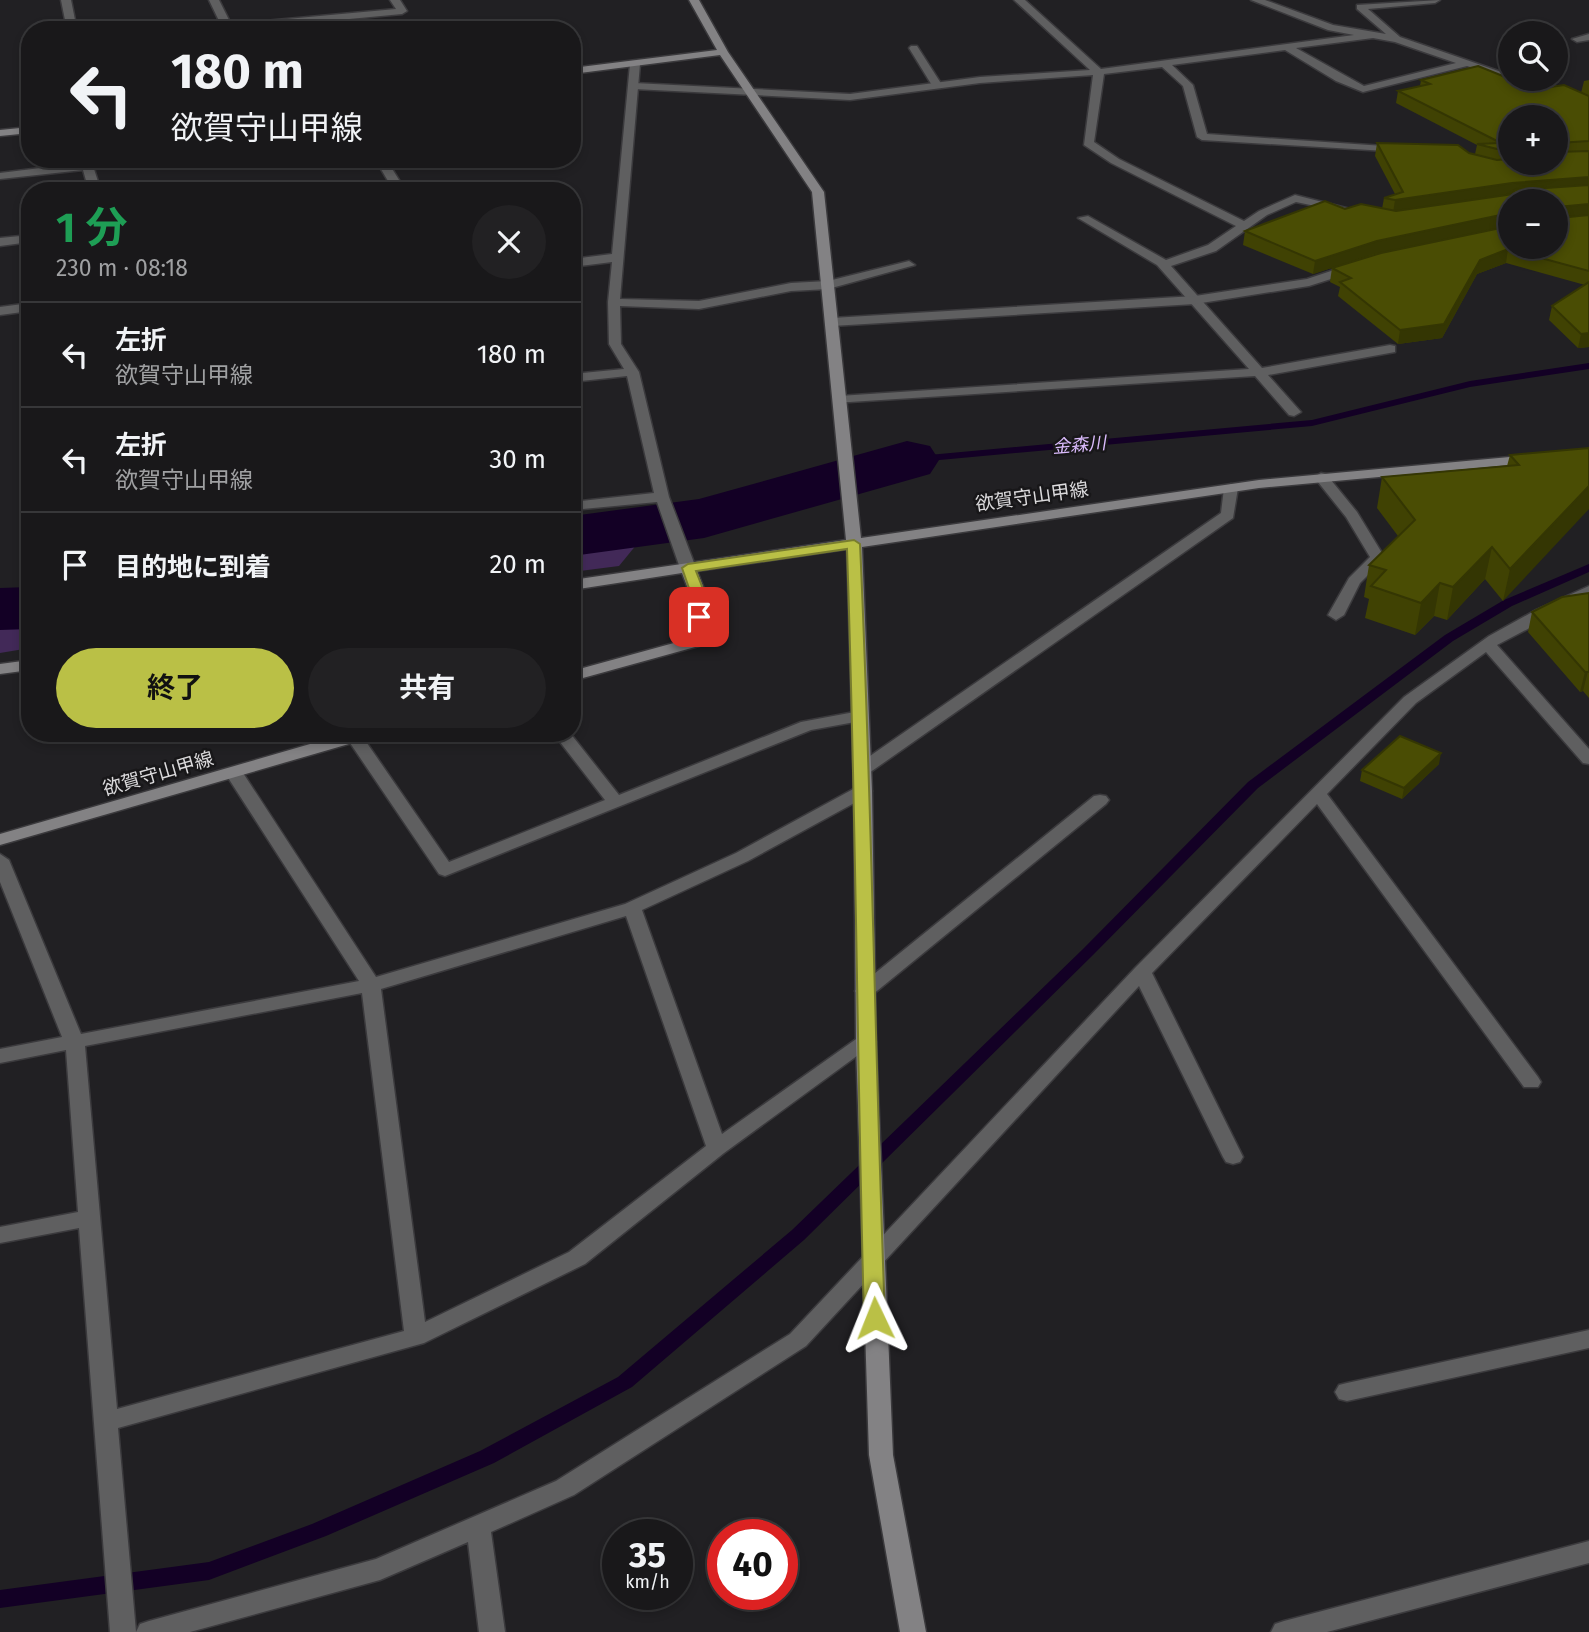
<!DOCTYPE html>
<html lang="ja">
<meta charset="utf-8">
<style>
body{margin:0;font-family:"Fira Sans","Noto Sans JP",sans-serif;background:#222123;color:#f1f3f6;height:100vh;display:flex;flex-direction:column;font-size:26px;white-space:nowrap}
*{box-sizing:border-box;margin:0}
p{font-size:23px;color:#9fa0a2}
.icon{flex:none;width:38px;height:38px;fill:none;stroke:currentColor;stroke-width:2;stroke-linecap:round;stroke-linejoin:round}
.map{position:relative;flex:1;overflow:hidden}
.drawer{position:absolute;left:21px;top:182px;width:560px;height:560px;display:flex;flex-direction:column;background:#19181a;border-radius:28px;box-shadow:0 4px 10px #0003,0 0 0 2px #373739}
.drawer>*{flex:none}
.banner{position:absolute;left:21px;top:21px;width:560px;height:147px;border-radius:28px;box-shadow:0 4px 10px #0003,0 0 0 2px #373739;background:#19181a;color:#f1f3f6;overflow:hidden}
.fabs{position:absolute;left:1498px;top:21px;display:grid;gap:14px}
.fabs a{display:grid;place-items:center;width:70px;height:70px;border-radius:50%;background:#19181a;box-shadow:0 4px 10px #0003,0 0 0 2px #373739;font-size:35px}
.speed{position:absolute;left:602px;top:1519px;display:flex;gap:14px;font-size:35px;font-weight:700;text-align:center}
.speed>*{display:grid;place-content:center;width:91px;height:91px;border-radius:50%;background:#19181a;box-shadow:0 4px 10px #0003,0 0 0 2px #373739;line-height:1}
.speed small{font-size:18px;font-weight:400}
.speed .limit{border:10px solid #d22;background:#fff;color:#111}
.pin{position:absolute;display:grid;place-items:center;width:60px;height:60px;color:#fff;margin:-30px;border-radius:14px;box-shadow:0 4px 10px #0006}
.me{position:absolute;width:77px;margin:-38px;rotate:358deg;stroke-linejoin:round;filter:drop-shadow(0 0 5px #0008)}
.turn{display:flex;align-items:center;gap:24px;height:147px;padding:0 35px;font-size:32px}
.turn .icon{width:91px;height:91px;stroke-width:2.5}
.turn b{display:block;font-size:49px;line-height:60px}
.round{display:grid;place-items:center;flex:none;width:74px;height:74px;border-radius:37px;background:#222123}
.head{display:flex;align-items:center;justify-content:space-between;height:119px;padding:0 35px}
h1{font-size:42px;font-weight:700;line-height:52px;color:#1e9e55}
.primary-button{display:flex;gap:14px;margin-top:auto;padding:14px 35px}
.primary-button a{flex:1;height:80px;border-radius:42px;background:#bac046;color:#111;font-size:28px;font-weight:700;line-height:80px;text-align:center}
.primary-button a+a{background:#222123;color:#f1f3f6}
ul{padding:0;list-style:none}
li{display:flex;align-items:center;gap:21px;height:105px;padding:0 35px;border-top:2px solid #373739}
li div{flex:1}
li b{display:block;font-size:26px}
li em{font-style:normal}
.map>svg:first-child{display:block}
.green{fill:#422958}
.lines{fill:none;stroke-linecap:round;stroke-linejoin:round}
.stream{fill:#130025;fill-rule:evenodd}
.river{fill:#130025;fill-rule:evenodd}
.lane-casing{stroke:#3b3a3d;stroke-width:3}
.street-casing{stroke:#3b3a3d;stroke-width:3}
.secondary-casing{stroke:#3b3a3d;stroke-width:3}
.lane{fill:#5f5f60;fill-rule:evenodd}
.street{fill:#5f5f60;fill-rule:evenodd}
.secondary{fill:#838284;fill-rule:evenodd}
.wall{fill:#404203;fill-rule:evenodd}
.shaded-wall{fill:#343603}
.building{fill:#4a4d04;stroke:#343603;stroke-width:2}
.route{fill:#bac046;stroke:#797d2e;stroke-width:2}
.labels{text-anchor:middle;stroke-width:5;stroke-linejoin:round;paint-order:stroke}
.far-water-label{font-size:18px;font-style:italic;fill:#dabbfc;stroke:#181719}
.street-label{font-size:19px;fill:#dbdadc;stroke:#181719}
</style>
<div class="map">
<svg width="1589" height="1632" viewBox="0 0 1589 1632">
<rect width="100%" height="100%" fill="#212023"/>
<!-- green -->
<g class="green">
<path d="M 637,544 L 619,566 L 572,572 L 572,552 Z"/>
<path d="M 30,622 L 30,648 L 0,653 L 0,626 Z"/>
</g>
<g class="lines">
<!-- stream -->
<g class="stream">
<path d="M 1589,363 L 1589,369 L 1470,387 L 1312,426 L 907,463 L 901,460 L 907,457 L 1312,420 L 1470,381 Z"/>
<path d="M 1589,564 L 1589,572 L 1512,606 L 1453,641 L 1258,788 L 1093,955 L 804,1240 L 632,1387 L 494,1463 L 326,1536 L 209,1580 L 0,1608 L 0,1590 L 209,1562 L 312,1524 L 480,1451 L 618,1377 L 792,1230 L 1083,949 L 1248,782 L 1445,635 L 1504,600 Z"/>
</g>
<!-- river -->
<g class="river">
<path d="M 907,441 L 930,446 L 939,460 L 930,474 L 704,538 L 572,556 L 572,516 L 699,499 Z"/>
<path d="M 30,587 L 30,629 L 0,630 L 0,588 Z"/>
</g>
<defs>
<g id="lane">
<path d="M 1014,0 L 1025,0 L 1101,69 L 1354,35 L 1328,30 L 1251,0 L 1265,0 L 1333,25 L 1386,34 L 1357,9 L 1357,5 L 1440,0 L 1435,3 L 1368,9 L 1400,37 L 1510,75 L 1510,79 C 1537,79 1565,88 1589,100 L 1589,107 L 1563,95 L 1467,66 L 1363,92 L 1336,81 L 1285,50 L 1172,65 L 1193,85 L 1207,134 L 1399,147 L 1403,148 L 1403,152 L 1202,140 L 1197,137 L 1183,86 L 1162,67 L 1104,74 L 1094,142 L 1119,159 L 1244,221 L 1259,211 L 1295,195 L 1350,209 L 1344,212 L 1296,202 L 1267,215 L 1216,251 L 1171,266 L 1262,368 L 1390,345 L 1395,346 L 1395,352 L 1268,375 L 1301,412 L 1294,416 L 1289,415 L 1255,376 L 834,403 L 834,397 L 839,396 L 1249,369 L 1157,265 L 1078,218 L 1088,216 L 1166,260 L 1208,245 L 1236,226 L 1111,163 L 1084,145 L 1093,75 L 980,83 L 850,100 L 634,89 L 629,86 L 634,83 L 850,94 L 980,77 L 1090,70 ZM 1373,38 L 1395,42 L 1456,63 L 1364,86 L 1296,48 Z"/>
<path d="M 1321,473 L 1326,474 L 1357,512 L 1385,558 L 1360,583 L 1344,615 L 1336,620 L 1328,615 L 1349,578 L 1370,557 L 1346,517 L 1314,477 Z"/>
</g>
<g id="street">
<path d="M 61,0 L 71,0 L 77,30 L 67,30 Z"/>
<path d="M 209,0 L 219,0 L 231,24 L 396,9 L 390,0 L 400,0 L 407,11 L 402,14 L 234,30 L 196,30 L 221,25 Z"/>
<path d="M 1589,34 L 1589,40 L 1577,42 L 1572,39 Z"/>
<path d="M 572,35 L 577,35 L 579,37 L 572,41 Z"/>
<path d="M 911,46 L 917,46 L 942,85 L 941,87 L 933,87 L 909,48 Z"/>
<path d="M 635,61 L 640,64 L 620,299 L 699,301 L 791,283 L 828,281 L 909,261 L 915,265 L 828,289 L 791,291 L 699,309 L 620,306 L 621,344 L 639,372 L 669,497 L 696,568 L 688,573 L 680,568 L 657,502 L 572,510 L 572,502 L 654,493 L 627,376 L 572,382 L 572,374 L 624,369 L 609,344 L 608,302 L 612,262 L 572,267 L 572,259 L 612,254 L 630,64 Z"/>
<path d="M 80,159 L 91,159 L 91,162 L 153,159 L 148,162 L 94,169 L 101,191 L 89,191 L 83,170 L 0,179 L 0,173 L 81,163 Z"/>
<path d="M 375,159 L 386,159 L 404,188 L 402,190 L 373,191 L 391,186 Z"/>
<path d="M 30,235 L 30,242 L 0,246 L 0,238 Z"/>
<path d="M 1352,264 L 1358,268 L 1356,271 L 1309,286 L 1195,304 L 832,326 L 826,322 L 832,318 L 1195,296 L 1307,279 Z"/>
<path d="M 30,303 L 30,311 L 0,315 L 0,307 Z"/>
<path d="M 1231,484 L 1238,488 L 1233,518 L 869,773 L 857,773 L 854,769 L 857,765 L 1221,513 L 1224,488 Z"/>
<path d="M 1589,586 L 1589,597 L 1497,645 L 1589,749 L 1589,764 L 1583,763 L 1486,652 L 1416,703 L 1327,794 L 1538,1077 L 1541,1082 L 1538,1087 L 1524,1087 L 1317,804 L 1152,973 L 1243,1157 L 1240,1162 L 1233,1164 L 1226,1162 L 1223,1157 L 1139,986 L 806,1346 L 574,1495 L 491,1532 L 505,1632 L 479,1632 L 468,1542 L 380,1580 L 190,1632 L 136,1632 L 140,1624 L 149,1621 L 376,1559 L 556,1481 L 790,1334 L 1135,968 L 1404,697 L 1489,636 L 1536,610 Z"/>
<path d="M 860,711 L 868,716 L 866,720 L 811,730 L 445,876 L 439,874 L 346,737 L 348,733 L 360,733 L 449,862 L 605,800 L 553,733 L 570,733 L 619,795 L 801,722 Z"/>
<path d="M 234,768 L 243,773 L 376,977 L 625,904 L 736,853 L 857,787 L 869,787 L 872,791 L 869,795 L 748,861 L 642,910 L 722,1134 L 859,1037 L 873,1037 L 876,1042 L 724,1153 L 585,1264 L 424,1343 L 118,1428 L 136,1632 L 110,1632 L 79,1228 L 0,1243 L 0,1227 L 78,1212 L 66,1050 L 0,1063 L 0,1049 L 62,1037 L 0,882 L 0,854 L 9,860 L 81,1034 L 359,981 L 225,773 ZM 626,916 L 706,1146 L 569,1252 L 425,1322 L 381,989 ZM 362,993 L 404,1331 L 117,1409 L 85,1046 Z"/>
<path d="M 1100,795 L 1106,796 L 1109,800 L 1106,804 L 872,995 L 858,995 L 855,991 L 858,987 L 1094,796 Z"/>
<path d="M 1589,1330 L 1589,1348 L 1347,1401 L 1339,1399 L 1335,1392 L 1339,1385 L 1347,1383 Z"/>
<path d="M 1589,1541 L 1589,1563 L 1327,1632 L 1271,1632 L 1275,1624 L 1284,1621 Z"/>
</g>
<g id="secondary">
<path d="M 689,0 L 699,0 L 728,52 L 824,192 L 861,538 L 1259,480 L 1531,455 L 1538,459 L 1531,463 L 1259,488 L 862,547 L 872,791 L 876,1042 L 893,1455 L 926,1632 L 900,1632 L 869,1455 L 856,1042 L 854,791 L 847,549 L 697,571 L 706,594 L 708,641 L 706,644 L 572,681 L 572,671 L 692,638 L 690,594 L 682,573 L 572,590 L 572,580 L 846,540 L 812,192 L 720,55 L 572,74 L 572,68 L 717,50 Z"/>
<path d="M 30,127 L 30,133 L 0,136 L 0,130 Z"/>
<path d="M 30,660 L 30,670 L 0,674 L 0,664 Z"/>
<path d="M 348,733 L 375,733 L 373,737 L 0,845 L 0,834 Z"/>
</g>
</defs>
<!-- lane casing -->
<use href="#lane" class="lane-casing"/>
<!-- street casing -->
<use href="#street" class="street-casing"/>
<!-- secondary casing -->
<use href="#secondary" class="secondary-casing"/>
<!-- lane -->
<use href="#lane" class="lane"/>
<!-- street -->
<use href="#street" class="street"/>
<!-- secondary -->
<use href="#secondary" class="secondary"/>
</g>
<!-- wall -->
<g class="wall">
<path d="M 1421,80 L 1515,81 L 1544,88 L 1581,93 L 1584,81 L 1589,80 L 1589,347 L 1578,348 L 1549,320 L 1552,306 L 1585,285 L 1506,263 L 1477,274 L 1442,338 L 1398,344 L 1338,296 L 1340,287 L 1330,282 L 1332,268 L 1374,254 L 1313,274 L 1243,245 L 1245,231 L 1345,209 L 1382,209 L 1384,198 L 1395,194 L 1375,156 L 1377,143 L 1469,153 L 1475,154 L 1477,145 L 1396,103 L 1398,91 L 1420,86 ZM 1510,117 L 1556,117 L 1556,163 L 1510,163 ZM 1510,201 L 1556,247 L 1510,247 Z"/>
<path d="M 1589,448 L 1503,601 L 1485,579 L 1447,620 L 1434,616 L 1415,635 L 1365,618 L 1369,599 L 1364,597 L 1369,565 L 1398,536 L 1377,508 L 1382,477 L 1507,466 L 1510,455 Z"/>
<path d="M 1589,593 L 1589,698 L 1583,691 L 1580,692 L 1528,632 L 1532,612 Z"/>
<path d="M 1439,764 L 1402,799 L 1360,781 L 1362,770 Z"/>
</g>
<!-- shaded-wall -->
<g class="shaded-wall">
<path d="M 1589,177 L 1589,189 L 1393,213 L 1395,200 L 1512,183 Z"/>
<path d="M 1589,204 L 1589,217 L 1556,220 L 1558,207 Z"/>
<path d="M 1510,213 L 1509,226 L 1374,254 L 1313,274 L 1315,261 L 1377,241 Z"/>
<path d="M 1508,249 L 1506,263 L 1477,274 L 1442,338 L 1398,344 L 1400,330 L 1480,260 Z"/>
<path d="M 1589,333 L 1589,347 L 1578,348 L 1581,334 Z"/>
<path d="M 1589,486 L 1589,509 L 1503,601 L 1510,569 Z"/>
<path d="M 1492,547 L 1485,579 L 1447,620 L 1453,587 Z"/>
<path d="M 1440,583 L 1434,616 L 1415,635 L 1421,603 Z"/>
<path d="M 1588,671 L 1583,691 L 1580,692 L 1585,672 Z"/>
<path d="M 1441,753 L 1439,764 L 1402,799 L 1404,788 Z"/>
</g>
<!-- building -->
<g class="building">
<path d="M 1478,66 L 1515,81 L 1523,79 L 1544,88 L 1564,85 L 1589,96 L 1589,141 L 1558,143 L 1556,147 L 1556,117 L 1510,117 L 1510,148 L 1497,149 L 1477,144 L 1501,143 L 1398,91 L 1430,84 L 1421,80 Z"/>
<path d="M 1377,143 L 1458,145 L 1469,153 L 1497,160 L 1510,159 L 1510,163 L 1556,163 L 1556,152 L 1589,151 L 1589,177 L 1512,183 L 1395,200 L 1384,198 L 1403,192 Z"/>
<path d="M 1589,185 L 1589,204 L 1558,207 L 1556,216 L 1559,218 L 1589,215 L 1589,271 L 1508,249 L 1480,260 L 1444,324 L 1400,330 L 1340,282 L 1351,278 L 1332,268 L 1381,253 L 1510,226 L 1510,247 L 1556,247 L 1556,201 L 1510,201 L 1510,213 L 1377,241 L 1315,261 L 1245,231 L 1325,201 L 1345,209 L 1361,204 L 1396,211 L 1513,194 L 1515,190 Z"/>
<path d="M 1589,282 L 1589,333 L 1581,334 L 1552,306 Z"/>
<path d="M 1589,448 L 1589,486 L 1510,569 L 1492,547 L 1453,587 L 1440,583 L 1421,603 L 1371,586 L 1386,570 L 1369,565 L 1415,520 L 1382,477 L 1519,465 L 1510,455 Z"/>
<path d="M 1589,593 L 1589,672 L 1585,672 L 1532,612 L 1562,597 Z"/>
<path d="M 1400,736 L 1441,753 L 1404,788 L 1362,770 Z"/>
</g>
<!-- route -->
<path class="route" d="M 854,540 L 860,544 C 872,802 875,1060 885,1318 L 882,1324 L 867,1324 L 864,1318 C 857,1062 856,805 847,549 L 696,571 L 705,594 L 706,617 L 699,622 L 692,617 L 691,594 L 682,568 L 688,564 Z"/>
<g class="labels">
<!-- far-water labels -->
<g class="far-water-label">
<text transform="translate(1079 445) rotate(-5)" y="6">金森川</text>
</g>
<!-- street labels -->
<g class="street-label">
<text transform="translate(1032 496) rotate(-8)" y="7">欲賀守山甲線</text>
<text transform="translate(158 773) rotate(-16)" y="7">欲賀守山甲線</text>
</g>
</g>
</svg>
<div class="fabs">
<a><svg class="icon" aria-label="search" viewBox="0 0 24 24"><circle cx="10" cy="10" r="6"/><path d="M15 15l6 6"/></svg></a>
<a>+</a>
<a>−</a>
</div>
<div class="speed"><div>35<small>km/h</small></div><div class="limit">40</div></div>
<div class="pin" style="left:699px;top:617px;background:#d93025"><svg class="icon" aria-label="arrive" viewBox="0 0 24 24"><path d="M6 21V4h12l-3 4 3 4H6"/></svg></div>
<svg class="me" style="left:875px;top:1318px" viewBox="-20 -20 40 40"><path d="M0-17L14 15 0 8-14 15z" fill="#bac046" stroke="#fff" stroke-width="4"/></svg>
<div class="banner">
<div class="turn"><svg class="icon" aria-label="left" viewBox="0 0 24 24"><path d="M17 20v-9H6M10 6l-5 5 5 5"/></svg><div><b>180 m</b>欲賀守山甲線</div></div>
</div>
<section class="drawer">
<div class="head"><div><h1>1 分</h1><p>230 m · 08:18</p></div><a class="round"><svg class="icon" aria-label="close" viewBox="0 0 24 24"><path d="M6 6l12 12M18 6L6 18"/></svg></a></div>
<ul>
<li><svg class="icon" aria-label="left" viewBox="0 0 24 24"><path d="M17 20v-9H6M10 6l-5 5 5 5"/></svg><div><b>左折</b><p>欲賀守山甲線</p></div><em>180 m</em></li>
<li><svg class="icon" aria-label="left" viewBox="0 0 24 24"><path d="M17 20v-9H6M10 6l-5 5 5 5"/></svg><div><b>左折</b><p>欲賀守山甲線</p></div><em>30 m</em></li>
<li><svg class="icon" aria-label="arrive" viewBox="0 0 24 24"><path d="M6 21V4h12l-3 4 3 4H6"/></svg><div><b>目的地に到着</b></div><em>20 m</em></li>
</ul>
<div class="primary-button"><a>終了</a><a>共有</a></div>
</section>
</div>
